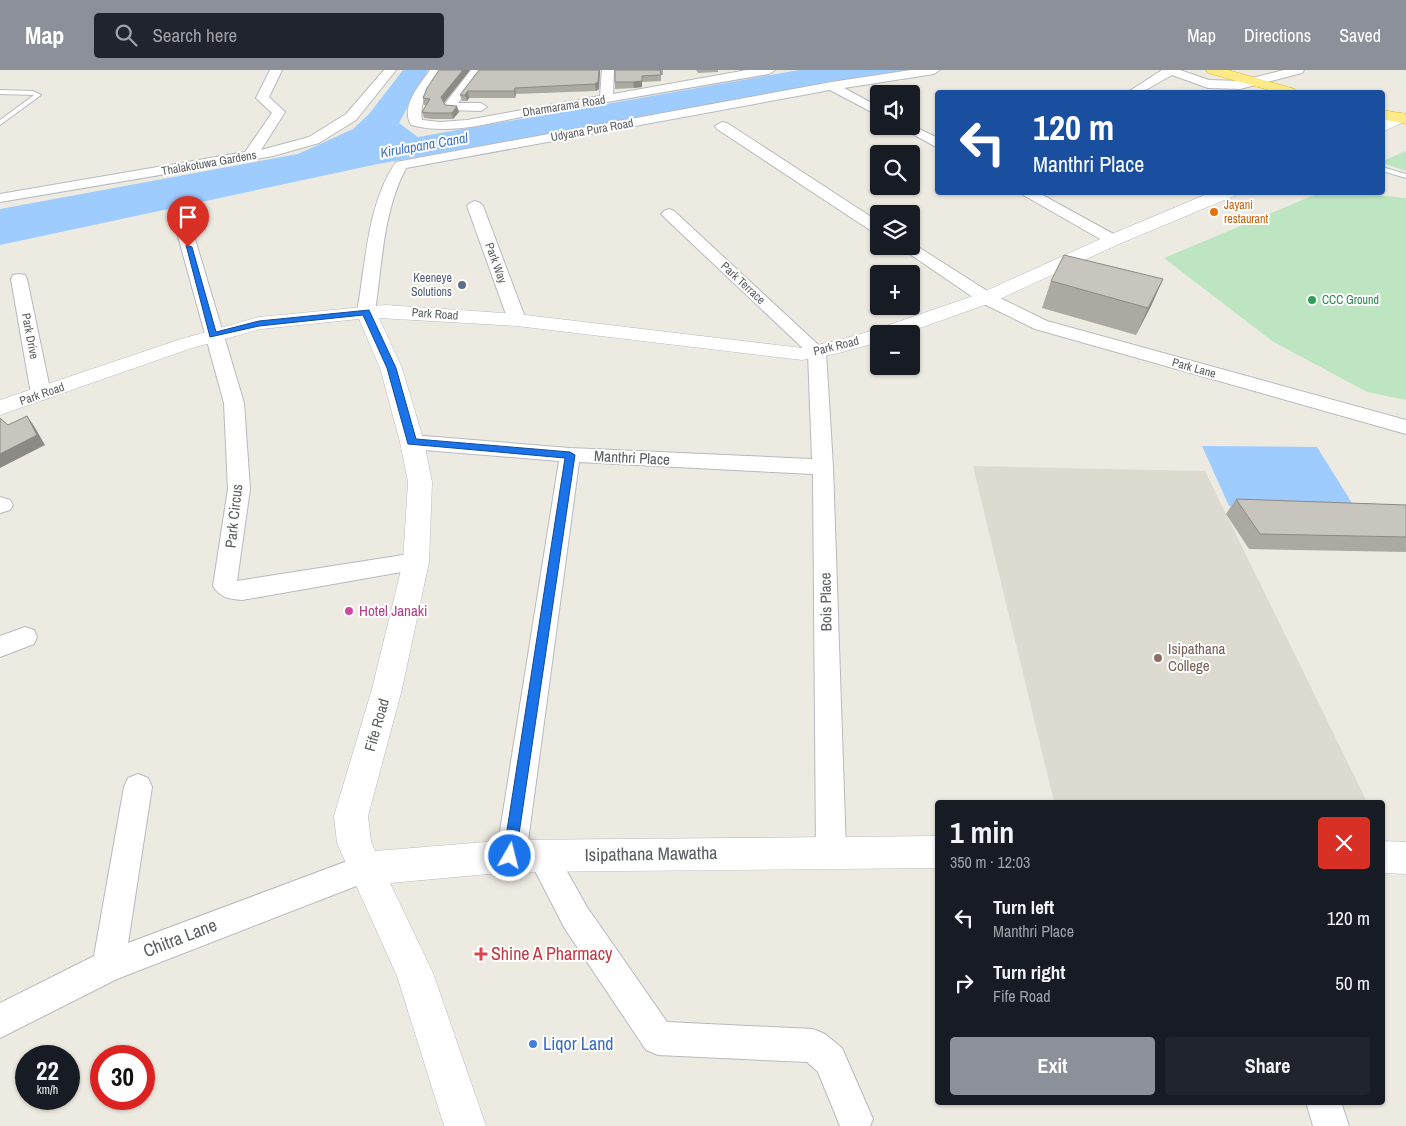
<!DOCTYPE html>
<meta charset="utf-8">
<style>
body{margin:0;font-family:"Archivo Narrow",sans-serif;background:#20242c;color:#f1f3f6;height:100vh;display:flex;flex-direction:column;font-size:19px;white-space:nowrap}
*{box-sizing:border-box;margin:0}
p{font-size:16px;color:#9ea1a6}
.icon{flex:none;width:28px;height:28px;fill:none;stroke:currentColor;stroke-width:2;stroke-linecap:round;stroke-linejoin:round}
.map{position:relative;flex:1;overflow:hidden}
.drawer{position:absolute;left:935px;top:730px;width:450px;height:305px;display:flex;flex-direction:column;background:#171b24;border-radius:5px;box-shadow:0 1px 4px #0004}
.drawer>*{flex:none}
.hud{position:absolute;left:935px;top:20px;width:450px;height:105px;border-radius:5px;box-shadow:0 1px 4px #0004;background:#1a4fa0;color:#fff;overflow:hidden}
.tools{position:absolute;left:870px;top:15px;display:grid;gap:10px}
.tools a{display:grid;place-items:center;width:50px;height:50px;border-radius:5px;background:#171b24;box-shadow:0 1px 4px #0004;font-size:25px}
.speed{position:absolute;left:15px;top:975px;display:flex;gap:10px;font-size:25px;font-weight:700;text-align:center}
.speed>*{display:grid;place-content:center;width:65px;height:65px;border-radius:50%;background:#171b24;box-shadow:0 1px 4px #0004;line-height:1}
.speed small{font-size:12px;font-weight:400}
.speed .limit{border:8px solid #d22;background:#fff;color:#111}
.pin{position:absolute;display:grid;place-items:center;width:42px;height:42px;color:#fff;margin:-51px -21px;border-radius:50% 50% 50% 0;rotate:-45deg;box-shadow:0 0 5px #0007}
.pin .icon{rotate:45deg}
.me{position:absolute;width:55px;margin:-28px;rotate:8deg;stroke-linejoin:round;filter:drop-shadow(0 0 4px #0008)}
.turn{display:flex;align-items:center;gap:18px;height:105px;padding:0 15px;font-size:22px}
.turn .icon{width:65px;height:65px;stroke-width:2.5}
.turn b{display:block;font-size:35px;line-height:42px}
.round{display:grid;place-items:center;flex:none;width:52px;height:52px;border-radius:5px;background:#20242c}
.overview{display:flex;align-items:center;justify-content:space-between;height:85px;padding:0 15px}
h1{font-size:30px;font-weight:700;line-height:38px}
.button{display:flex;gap:10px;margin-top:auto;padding:10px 15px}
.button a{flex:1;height:58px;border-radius:5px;background:#8c9099;color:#fff;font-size:20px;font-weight:700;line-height:58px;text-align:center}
.button a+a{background:#20242c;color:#f1f3f6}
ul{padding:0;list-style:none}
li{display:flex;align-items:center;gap:15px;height:65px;padding:0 15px}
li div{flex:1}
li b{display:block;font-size:19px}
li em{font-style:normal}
header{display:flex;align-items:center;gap:30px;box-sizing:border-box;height:70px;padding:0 25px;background:#8c9099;color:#fff}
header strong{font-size:24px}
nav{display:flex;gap:28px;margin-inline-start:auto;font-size:18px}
.search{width:350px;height:45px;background:#20242c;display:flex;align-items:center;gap:12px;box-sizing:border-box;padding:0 18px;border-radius:5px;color:#9ea1a6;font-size:19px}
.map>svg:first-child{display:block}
.education{fill:#dddacf}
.green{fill:#bde5c1}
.water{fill:#9fccff}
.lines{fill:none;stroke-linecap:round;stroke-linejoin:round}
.lane-casing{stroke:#b7b9be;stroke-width:2}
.street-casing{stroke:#b7b9be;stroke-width:2}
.secondary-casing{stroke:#b7bac0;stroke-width:1}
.highway-casing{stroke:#eeb900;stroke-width:1}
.lane{fill:#fff;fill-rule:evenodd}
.street{fill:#fff;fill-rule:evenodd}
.secondary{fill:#fff;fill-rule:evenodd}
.highway{fill:#fdea88;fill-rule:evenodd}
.wall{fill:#aca9a3}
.shaded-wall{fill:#8c8a85}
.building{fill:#c8c5be;stroke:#8c8a85}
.route{fill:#1a73e8;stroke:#114b97}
.food-dot{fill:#e8710a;stroke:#fff;stroke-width:2}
.service-dot{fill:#5c6f8a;stroke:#fff;stroke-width:2}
.leisure-dot{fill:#2e9e5b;stroke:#fff;stroke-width:2}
.hotel-dot{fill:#d1479c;stroke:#fff;stroke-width:2}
.education-dot{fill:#8d6e63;stroke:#fff;stroke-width:2}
.health-dot{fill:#e0444e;stroke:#fff;stroke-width:2}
.shop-dot{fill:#3f7fe0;stroke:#fff;stroke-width:2}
.labels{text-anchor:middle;stroke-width:4;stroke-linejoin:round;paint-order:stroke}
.far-street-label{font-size:12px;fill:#5a5d62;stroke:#fff}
.far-food-label{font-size:12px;fill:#c56008;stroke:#fff;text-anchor:start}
.far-service-label{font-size:12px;fill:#4e5e75;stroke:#fff;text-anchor:end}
.far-leisure-label{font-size:12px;fill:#27864d;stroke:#fff;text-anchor:start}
.far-water-label{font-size:14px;font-style:italic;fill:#4275c2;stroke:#fff}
.street-label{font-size:15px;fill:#5a5d62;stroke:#fff}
.hotel-label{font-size:15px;fill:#b23c85;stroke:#fff;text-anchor:start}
.education-label{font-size:15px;fill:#785e54;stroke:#fff;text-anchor:start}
.near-street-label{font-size:18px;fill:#5a5d62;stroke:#fff}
.near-health-label{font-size:18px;fill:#be3a42;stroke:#fff;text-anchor:start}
.near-shop-label{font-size:18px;fill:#366cbe;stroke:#fff;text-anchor:start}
</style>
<header>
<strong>Map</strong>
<div class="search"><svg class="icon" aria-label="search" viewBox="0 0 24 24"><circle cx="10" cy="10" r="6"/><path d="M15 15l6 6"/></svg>Search here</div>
<nav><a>Map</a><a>Directions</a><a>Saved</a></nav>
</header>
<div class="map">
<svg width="1406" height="1056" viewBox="0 0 1406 1056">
<rect width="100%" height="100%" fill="#edebe1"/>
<!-- education -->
<path class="education" d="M 973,396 L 1205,401 L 1367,732 L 1054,732 Z"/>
<!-- green -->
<g class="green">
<path d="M 1406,81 L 1406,101 L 1383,93 L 1383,91 Z"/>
<path d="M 1319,123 L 1352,123 L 1406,128 L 1406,330 L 1367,322 L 1272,271 L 1164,188 Z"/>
</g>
<!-- water -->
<g class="water">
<path d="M 403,0 L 428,0 L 399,53 L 418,67 L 799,0 L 909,0 L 378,94 L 0,175 L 0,139 L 298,84 L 353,59 L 369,44 Z"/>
<path d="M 1202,376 L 1317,377 L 1357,441 L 1229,436 Z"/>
</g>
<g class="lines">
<defs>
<g id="lane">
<path d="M 0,20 L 33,21 L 41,25 L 0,55 L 0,50 L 34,25 L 0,24 Z"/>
<path d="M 1382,97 L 1406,104 L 1406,108 L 1382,101 Z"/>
</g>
<g id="street">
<path d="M 270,0 L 282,0 L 269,27 L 285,42 L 261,80 L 309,67 L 346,44 L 384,0 L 396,0 L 356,50 L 319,73 L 273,86 L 0,132 L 0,124 L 245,82 L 272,43 L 256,28 Z"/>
<path d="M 430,0 L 442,0 C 432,14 418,31 422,50 L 440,52 L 467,50 L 600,26 L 602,0 L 614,0 L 613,24 L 747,0 L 775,0 L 769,4 C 690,17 611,32 532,45 C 491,52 452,66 411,55 C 400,36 420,15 430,0 Z"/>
<path d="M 471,0 L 483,0 L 458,33 L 481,33 L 487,37 L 481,41 L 448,40 L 444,35 Z"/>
<path d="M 911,0 L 940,0 L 934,4 L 844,18 L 879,37 L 879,46 L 830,20 L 406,98 C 383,141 382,194 375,242 L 372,246 L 366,247 L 360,246 L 357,242 C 366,193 367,134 396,92 L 832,12 Z"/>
<path d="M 1162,0 L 1180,0 L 1209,10 L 1240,11 L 1284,0 L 1304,0 L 1302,3 L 1240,19 L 1208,18 L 1172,5 L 1142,22 L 1128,22 Z"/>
<path d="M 722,52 L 727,53 L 879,152 L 879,164 L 873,162 L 717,59 L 715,56 Z"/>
<path d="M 911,55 L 938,68 L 938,78 L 898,56 L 911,56 Z"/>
<path d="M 1018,122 L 1037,122 L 1119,167 L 1121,170 L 1119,173 L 1107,173 Z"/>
<path d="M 475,131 L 480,133 L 483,136 L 526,250 L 523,254 L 517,255 L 511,254 L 508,250 L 467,136 L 470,133 Z"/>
<path d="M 669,139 L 674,141 L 826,282 L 833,397 L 846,782 L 841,792 L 831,796 L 821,792 L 816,782 L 813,404 L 579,392 L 526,786 L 521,796 L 511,800 L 501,796 L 496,786 L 559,391 L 412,379 L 405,377 L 402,372 L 405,367 L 412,365 L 570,378 L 812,389 L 808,283 L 664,147 L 661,144 L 664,141 Z"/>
<path d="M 184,154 L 190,156 L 192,159 L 244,333 L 250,419 L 237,511 L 416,483 L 424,486 L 427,492 L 424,498 L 242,530 C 230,529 220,528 213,516 L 228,419 L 224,333 L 176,159 L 178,156 Z"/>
<path d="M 912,173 L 992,224 L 1047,251 L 1406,350 L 1406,364 L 1035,259 L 980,232 L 898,176 L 911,176 Z"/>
<path d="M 19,204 L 25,205 L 27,209 L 51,324 L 48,328 L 41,330 L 34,328 L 31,324 L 11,209 L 13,205 Z"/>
<path d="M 0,427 L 10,430 L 13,435 L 10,440 L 0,443 Z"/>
<path d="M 25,557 L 34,560 L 37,567 L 34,574 L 0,587 L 0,566 Z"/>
<path d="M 138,704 L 148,708 L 152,717 L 128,873 L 366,784 L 377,788 L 381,798 L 377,808 L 117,909 L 0,968 L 0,933 L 94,886 L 124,717 L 128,708 Z"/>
<path d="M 542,771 L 552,775 L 587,837 L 667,952 L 813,959 L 825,964 L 842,978 L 873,1049 L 870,1056 L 840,1056 L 818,1002 L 807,992 L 658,985 L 646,980 L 565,859 L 532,795 L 527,785 L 532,775 Z"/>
<path d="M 1306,1032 L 1341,1032 L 1349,1056 L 1313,1056 Z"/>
</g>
<g id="secondary">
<path d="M 1401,43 L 1406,45 L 1406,51 L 1382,62 L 1382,51 Z"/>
<path d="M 1212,122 L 1236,122 L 1234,126 L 1119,174 L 993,232 L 903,264 L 879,264 L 879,272 L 839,283 L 802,290 L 517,256 L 379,248 L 402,298 L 424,372 L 432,412 L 429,492 L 402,619 L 368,746 L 371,772 L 375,781 L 511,770 L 938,766 L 938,798 L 511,802 L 390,813 L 433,903 L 486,1056 L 444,1056 L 397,906 L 337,773 L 334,746 L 372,619 L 403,492 L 408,412 L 400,372 L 380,298 L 359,249 L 261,259 L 192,278 L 0,345 L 0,330 L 178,270 L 259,247 L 385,235 L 517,244 L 802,278 L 836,271 L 874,260 L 979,224 L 1107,166 Z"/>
<path d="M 1382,771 L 1406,772 L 1406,804 L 1382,803 Z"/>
</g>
<g id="highway">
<path d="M 1206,0 L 1228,0 L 1295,19 L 1297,22 L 1276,22 L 1208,3 Z"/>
<path d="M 1382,40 L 1406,44 L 1406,54 L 1382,49 Z"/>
</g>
</defs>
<!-- lane casing -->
<use href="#lane" class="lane-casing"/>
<!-- street casing -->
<use href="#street" class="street-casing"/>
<!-- secondary casing -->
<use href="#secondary" class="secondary-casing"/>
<!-- highway casing -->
<use href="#highway" class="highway-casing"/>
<!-- lane -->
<use href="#lane" class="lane"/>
<!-- street -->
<use href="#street" class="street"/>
<!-- secondary -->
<use href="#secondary" class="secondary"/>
<!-- highway -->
<use href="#highway" class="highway"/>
</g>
<!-- wall -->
<g class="wall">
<path d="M 470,0 L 444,32 L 445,35 L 459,42 L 453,49 L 432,49 L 424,48 L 422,42 L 426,35 L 424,35 L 423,28 Z"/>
<path d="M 479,0 L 600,0 L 599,19 L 596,21 L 516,24 L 515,28 L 469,28 L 467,31 L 462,31 L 460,25 Z"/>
<path d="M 615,0 L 663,0 L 663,5 L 661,5 L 661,11 L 642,12 L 642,17 L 634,18 L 615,19 Z"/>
<path d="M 696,0 L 718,0 L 718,2 L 698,3 Z"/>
<path d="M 1163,209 L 1151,236 L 1136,265 L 1042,238 L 1051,211 Z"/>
<path d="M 1236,429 L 1406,435 L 1406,482 L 1249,479 L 1226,444 Z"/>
</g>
<!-- shaded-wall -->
<g class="shaded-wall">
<path d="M 463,0 L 470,0 L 443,34 L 441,27 Z"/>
<path d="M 599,0 L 600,0 L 599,19 L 596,21 L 595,14 Z"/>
<path d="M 642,6 L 642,17 L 634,18 L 633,12 Z"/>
<path d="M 515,18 L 516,24 L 515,28 L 514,21 Z"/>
<path d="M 468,21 L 469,28 L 467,31 L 465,25 Z"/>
<path d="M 457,36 L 459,42 L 453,49 L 452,43 Z"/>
<path d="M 1163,209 L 1151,236 L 1136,265 L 1148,238 Z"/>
<path d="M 27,346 L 34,356 L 45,375 L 0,398 L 0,384 Z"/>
</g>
<!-- building -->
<g class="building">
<path d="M 439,0 L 463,0 L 441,27 L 445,35 L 457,36 L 452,43 L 430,43 L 422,42 L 430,29 L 423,28 L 427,18 Z"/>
<path d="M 479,0 L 599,0 L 598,12 L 595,14 L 515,18 L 514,21 L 468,21 L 465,25 L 460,25 Z"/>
<path d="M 615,0 L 660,0 L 661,5 L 642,6 L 642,11 L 633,12 L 615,12 Z"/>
<path d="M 1064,185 L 1163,209 L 1148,238 L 1051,211 Z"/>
<path d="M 27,346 L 37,365 L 0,384 L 0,348 L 8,355 Z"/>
<path d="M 1236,429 L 1406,435 L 1406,467 L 1260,464 Z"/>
</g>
<!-- route -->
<path class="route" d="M 186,175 L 192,177 L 216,262 L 259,251 L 369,240 L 396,298 L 416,369 L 570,382 L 575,385 L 515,791 L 510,793 L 506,791 L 503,786 L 565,388 L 408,374 L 387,298 L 363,245 L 259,256 L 210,267 Z"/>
<!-- markers -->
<circle class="food-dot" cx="1214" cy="142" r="5"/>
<circle class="service-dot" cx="462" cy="215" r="5"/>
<circle class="leisure-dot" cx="1312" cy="230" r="5"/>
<circle class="hotel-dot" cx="349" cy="541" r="5"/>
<circle class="education-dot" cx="1158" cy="588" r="5"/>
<path class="health-dot" d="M478.5 876.5h5v5h5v5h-5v5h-5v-5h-5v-5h5z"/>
<circle class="shop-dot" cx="533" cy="974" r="5"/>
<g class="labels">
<!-- far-street labels -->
<g class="far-street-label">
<text transform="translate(564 36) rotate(-9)" y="4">Dharmarama Road</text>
<text transform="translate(592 60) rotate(-10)" y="4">Udyana Pura Road</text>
<text transform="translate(209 93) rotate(-10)" y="4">Thalakotuwa Gardens</text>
<text transform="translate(496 193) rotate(70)" y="4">Park Way</text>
<text transform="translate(743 213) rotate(43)" y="4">Park Terrace</text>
<text transform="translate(435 244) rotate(4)" y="4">Park Road</text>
<text transform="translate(30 266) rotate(79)" y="4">Park Drive</text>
<text transform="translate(836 276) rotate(-14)" y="4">Park Road</text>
<text transform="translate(1194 298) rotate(16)" y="4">Park Lane</text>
<text transform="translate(42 324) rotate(-19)" y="4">Park Road</text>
</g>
<!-- far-food labels -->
<g class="far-food-label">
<text x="1224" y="139">Jayani<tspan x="1224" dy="14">restaurant</tspan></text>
</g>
<!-- far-service labels -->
<g class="far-service-label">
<text x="452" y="212">Keeneye<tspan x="452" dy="14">Solutions</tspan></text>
</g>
<!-- far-leisure labels -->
<g class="far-leisure-label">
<text x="1322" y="234">CCC Ground</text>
</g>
<!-- far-water labels -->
<g class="far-water-label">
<text transform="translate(424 75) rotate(-10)" y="5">Kirulapana Canal</text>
</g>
<!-- street labels -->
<g class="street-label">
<text transform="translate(632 388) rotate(3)" y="5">Manthri Place</text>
<text transform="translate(234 446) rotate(-84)" y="5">Park Circus</text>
<text transform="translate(826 532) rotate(-91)" y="5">Bois Place</text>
<text transform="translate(377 655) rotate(-74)" y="5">Fife Road</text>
</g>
<!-- hotel labels -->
<g class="hotel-label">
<text x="359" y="546">Hotel Janaki</text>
</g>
<!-- education labels -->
<g class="education-label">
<text x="1168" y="584">Isipathana<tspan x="1168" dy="17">College</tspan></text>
</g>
<!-- near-street labels -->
<g class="near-street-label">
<text transform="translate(651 784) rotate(-1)" y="6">Isipathana Mawatha</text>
<text transform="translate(180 868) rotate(-21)" y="6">Chitra Lane</text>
</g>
<!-- near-health labels -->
<g class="near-health-label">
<text x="491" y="890">Shine A Pharmacy</text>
</g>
<!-- near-shop labels -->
<g class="near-shop-label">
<text x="543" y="980">Liqor Land</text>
</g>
</g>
</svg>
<div class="tools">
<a><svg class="icon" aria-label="sound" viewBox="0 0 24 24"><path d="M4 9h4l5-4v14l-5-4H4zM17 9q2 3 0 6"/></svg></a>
<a><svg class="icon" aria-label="search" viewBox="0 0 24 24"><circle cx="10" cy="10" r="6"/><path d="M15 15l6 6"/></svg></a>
<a><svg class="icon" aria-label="layers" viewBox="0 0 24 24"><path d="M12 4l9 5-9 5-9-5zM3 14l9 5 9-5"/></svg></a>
<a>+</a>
<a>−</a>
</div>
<div class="speed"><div>22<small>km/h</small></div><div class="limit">30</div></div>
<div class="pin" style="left:188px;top:177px;background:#d93025"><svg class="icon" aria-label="arrive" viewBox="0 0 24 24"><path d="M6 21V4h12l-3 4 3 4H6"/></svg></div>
<svg class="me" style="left:510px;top:786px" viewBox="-20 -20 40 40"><circle r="17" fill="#1a73e8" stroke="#fff" stroke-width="3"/><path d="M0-11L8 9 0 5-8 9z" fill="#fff"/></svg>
<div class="hud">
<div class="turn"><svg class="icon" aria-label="left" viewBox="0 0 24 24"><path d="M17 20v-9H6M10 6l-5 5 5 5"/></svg><div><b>120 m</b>Manthri Place</div></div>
</div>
<section class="drawer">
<div class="overview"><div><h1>1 min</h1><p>350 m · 12:03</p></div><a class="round" style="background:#d93025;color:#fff"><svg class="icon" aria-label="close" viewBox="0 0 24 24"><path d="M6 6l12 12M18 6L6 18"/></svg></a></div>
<ul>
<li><svg class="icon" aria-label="left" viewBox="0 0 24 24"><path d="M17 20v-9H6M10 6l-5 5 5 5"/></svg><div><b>Turn left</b><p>Manthri Place</p></div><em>120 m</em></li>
<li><svg class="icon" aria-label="right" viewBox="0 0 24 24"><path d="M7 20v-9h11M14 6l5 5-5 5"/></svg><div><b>Turn right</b><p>Fife Road</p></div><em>50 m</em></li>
</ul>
<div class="button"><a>Exit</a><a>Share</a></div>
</section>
</div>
